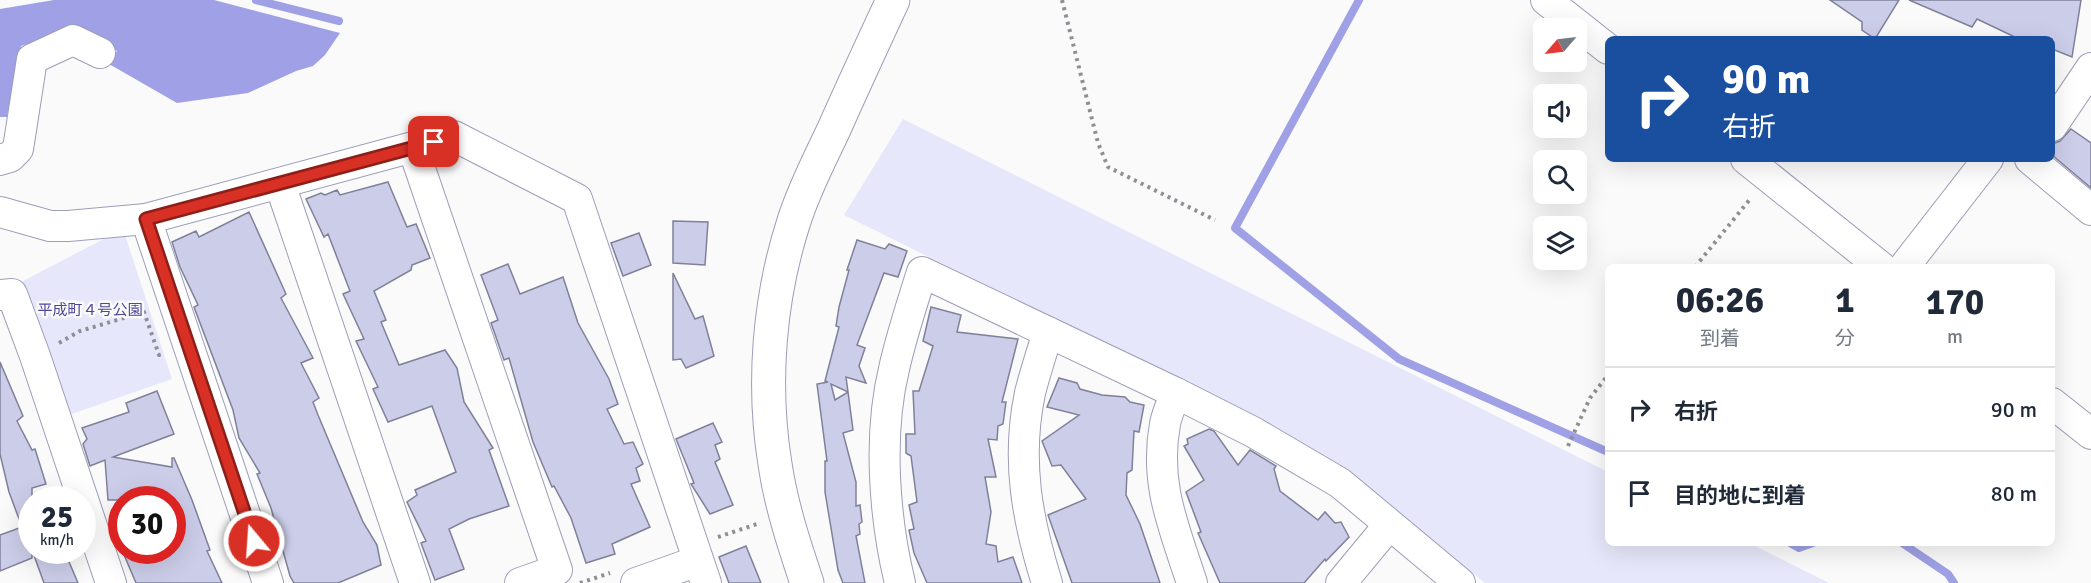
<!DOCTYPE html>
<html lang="ja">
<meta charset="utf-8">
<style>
body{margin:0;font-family:Signika,"Noto Sans JP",sans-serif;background:#f6f6f7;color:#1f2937;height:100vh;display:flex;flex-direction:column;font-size:22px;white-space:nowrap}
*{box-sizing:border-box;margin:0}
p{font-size:20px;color:#747a83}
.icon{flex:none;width:33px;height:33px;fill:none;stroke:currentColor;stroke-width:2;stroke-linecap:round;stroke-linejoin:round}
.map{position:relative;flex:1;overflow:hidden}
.side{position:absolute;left:1605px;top:264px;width:450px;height:282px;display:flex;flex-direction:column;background:#fff;border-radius:9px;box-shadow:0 6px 24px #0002}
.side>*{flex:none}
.top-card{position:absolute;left:1605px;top:36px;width:450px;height:126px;border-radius:9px;box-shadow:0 6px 24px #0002;background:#1a4fa0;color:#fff;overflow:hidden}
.needle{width:39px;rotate:242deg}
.tools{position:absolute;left:1533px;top:18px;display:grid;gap:12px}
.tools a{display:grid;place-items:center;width:54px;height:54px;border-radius:9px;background:#fff;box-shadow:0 6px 24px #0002;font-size:30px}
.speed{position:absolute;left:18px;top:486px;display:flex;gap:12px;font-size:30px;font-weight:700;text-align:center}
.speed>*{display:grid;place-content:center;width:78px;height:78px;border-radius:50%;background:#fff;box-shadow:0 6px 24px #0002;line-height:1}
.speed small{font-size:15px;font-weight:400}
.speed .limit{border:9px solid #d22;background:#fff;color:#111}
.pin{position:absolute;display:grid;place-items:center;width:51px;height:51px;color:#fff;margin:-26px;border-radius:12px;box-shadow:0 3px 9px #0006}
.me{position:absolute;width:66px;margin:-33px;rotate:342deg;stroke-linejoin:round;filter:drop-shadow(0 0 4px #0008)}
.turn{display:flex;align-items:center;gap:21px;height:126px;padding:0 18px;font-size:27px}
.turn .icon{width:78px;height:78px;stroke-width:2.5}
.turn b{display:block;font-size:42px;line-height:51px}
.eta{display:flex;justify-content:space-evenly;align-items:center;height:102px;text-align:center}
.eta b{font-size:36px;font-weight:700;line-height:42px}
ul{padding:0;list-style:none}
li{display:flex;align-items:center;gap:18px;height:84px;padding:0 18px;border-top:2px solid #e0e1e3}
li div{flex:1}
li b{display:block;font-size:22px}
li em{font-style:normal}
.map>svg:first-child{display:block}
.green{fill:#e6e7fa}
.water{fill:#9fa0e5}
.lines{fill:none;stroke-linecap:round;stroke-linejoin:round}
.stream{stroke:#9fa0e5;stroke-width:8}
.building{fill:#cccde9;stroke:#7f809a;stroke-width:1.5}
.street-casing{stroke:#9c9eb8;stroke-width:32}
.secondary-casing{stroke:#9c9eb8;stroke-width:35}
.path{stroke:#8e8f94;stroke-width:4;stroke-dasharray:3 4.5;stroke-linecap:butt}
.street{stroke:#fff;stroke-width:30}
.secondary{stroke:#fff;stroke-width:33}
.route-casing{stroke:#8d1f18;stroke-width:15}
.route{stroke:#d93025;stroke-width:10}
.labels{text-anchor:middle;stroke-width:5;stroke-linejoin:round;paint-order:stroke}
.park-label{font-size:15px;fill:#4d4798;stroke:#fafafa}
</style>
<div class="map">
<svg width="2091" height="583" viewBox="0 0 2091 583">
<rect width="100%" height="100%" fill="#fafafa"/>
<!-- green -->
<g class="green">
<path d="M 903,119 L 1608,472 L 1608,543 L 1749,543 L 1829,583 L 1485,583 L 1349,473 L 1200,391 L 844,215 Z"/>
<path d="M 123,229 L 172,379 L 66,416 L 21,282 Z"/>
</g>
<!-- water -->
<path class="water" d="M 54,0 L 214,0 L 340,33 L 325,55 L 313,66 L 296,71 L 248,93 L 177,103 L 109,64 L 117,51 L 79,27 L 21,46 L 7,117 L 0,117 L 0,9 Z"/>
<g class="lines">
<!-- stream -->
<g class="stream">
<path d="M 256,0 L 339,21"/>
<path d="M 1359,0 L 1235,228 L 1399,359 L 1608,452"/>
<path d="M 1790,543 L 1799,548 L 1813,543"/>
<path d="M 1902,543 L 1948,574 L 1954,583"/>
</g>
</g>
<!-- building -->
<g class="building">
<path d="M 1830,0 L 1899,0 L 1875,39 L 1862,30 L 1862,22 Z"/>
<path d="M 1909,0 L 2081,0 L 2072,57 L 2052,49 L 2052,39 L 2019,39 L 1977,19 L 1972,27 Z"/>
<path d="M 2071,129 L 2091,143 L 2091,188 L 2052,155 L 2052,144 L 2060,141 Z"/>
<path d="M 388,182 L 407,227 L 416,224 L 430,258 L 412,265 L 411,270 L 374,291 L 386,320 L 381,322 L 399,365 L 445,350 L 457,368 L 464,402 L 493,448 L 489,450 L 509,506 L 469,519 L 449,529 L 464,569 L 435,580 L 421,543 L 426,541 L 407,502 L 417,495 L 415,490 L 456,472 L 432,406 L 388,422 L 373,389 L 378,387 L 356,341 L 364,339 L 343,294 L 350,291 L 328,234 L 324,237 L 306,199 L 321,193 L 325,195 L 337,190 L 340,195 Z"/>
<path d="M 249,212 L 286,294 L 281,298 L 313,358 L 301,363 L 319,398 L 313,402 L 318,415 L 363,522 L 377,545 L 381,565 L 338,583 L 294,583 L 290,576 L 271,508 L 257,474 L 260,473 L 239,438 L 233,410 L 194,307 L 198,305 L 180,267 L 172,242 L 196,231 L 199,237 Z"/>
<path d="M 673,221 L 708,222 L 705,265 L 673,263 Z"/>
<path d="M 639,233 L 651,265 L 623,276 L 611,243 Z"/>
<path d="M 857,240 L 885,249 L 889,244 L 907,251 L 898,277 L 884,273 L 857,345 L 865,348 L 859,366 L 866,383 L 846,377 L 848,392 L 831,384 L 835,400 L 848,392 L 853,430 L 843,433 L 856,482 L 856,506 L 860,505 L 862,522 L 859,524 L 860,534 L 856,536 L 865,583 L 843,583 L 838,570 L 825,492 L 825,461 L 827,461 L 817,384 L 828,382 L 825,381 L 839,327 L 836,326 L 839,307 L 849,270 L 847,270 Z"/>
<path d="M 508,264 L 520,294 L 563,277 L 578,323 L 609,379 L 618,404 L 607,409 L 624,444 L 633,442 L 643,464 L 636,468 L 640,481 L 631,484 L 650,527 L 612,544 L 615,554 L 586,563 L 571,518 L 554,486 L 552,487 L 533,442 L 509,358 L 504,360 L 491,323 L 498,320 L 481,275 Z"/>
<path d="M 673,273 L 695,319 L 703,316 L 714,356 L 686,368 L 681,359 L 673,360 Z"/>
<path d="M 931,307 L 961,315 L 957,332 L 1018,339 L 1002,402 L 1006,402 L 1003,424 L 998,426 L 997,440 L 988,439 L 996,477 L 985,477 L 991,512 L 986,544 L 996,546 L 998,562 L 1013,557 L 1022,583 L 927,583 L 914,553 L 909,530 L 914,529 L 909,505 L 917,502 L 911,456 L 906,453 L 906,434 L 915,434 L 913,391 L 919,391 L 933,346 L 923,341 Z"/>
<path d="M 0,362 L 23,416 L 17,421 L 32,450 L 35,449 L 46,484 L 32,488 L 32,558 L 0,571 L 0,535 L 22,527 L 9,492 L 0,454 Z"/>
<path d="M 1059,378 L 1077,383 L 1080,389 L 1102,395 L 1125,397 L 1130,402 L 1144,405 L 1139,432 L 1134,431 L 1132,470 L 1127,473 L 1126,495 L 1140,524 L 1160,583 L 1072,583 L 1048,515 L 1086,499 L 1061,465 L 1052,466 L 1042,441 L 1079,415 L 1047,407 Z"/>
<path d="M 157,391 L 174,434 L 113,457 L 172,467 L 172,458 L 174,458 L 192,500 L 210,550 L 207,551 L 222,583 L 136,583 L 122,550 L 172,550 L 172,500 L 108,500 L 105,460 L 90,466 L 89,463 L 83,444 L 87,439 L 82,428 L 129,412 L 126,403 Z"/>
<path d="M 713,423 L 722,442 L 715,445 L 720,459 L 715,462 L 733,505 L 710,514 L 691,484 L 694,483 L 676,439 Z"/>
<path d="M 1209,429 L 1214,431 L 1238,465 L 1250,450 L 1276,466 L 1274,469 L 1280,491 L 1318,520 L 1325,512 L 1335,523 L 1341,522 L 1349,537 L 1326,561 L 1325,559 L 1304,583 L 1220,583 L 1198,533 L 1201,532 L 1186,492 L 1204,480 L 1184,446 L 1188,444 L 1187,439 Z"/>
<path d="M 746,546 L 761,583 L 729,583 L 719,557 Z"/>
<path d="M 32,550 L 64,550 L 78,583 L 44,583 Z"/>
</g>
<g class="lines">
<defs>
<g id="street">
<path d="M 1546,0 L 1608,49"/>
<path d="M 2052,126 L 2091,68"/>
<path d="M 413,148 L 557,570 L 520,583"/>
<path d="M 1746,159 L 1881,267"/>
<path d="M 2030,159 L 2091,210"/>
<path d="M 0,160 L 10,157 L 18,149 L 32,59 L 73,40 L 100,53"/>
<path d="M 280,184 L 415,583"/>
<path d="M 0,212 L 50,226 L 68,226 L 146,219 L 454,136 L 577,199 L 706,583"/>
<path d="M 146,219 L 268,583"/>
<path d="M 1904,267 L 1988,159"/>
<path d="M 0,295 L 12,294 L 35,356 L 111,583"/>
<path d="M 1176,393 C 1172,403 1167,413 1165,424 C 1154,484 1174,527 1192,583"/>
<path d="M 2052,403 L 2091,434"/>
<path d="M 636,583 L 698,561"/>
<path d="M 900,583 C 884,517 878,435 894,369 C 901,337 912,304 922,272 L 1176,393 L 1253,432 L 1340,483 L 1460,583"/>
<path d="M 1047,583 C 1027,519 1016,460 1030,393 C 1035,373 1042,352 1048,332"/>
<path d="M 1341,583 L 1389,525"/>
</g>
<path id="secondary" d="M 807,583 C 794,544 781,505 775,464 C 762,384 769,298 794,221 C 804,189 820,159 834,129 C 853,86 873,43 893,0"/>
</defs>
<!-- street casing -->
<use href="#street" class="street-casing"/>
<!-- secondary casing -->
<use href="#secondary" class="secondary-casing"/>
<!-- path -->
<g class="path">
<path d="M 1062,0 L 1098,143 L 1108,167 L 1215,220"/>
<path d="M 1695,267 L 1751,198"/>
<path d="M 59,343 L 80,331 L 144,312 L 159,355 L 162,353"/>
<path d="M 1568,446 L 1590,398 L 1608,375"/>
<path d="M 718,537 L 760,523"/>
<path d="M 580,583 L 610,573"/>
</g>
<!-- street -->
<use href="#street" class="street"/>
<!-- secondary -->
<use href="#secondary" class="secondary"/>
</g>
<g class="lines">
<defs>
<path id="route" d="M 254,541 L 146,219 L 434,142"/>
</defs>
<!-- route casing -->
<use href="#route" class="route-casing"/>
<!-- route -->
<use href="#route" class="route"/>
</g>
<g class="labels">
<!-- park labels -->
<g class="park-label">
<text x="90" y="315">平成町４号公園</text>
</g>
</g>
</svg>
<div class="tools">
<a><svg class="needle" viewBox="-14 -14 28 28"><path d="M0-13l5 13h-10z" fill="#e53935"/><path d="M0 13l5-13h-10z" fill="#747a83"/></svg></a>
<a><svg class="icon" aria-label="sound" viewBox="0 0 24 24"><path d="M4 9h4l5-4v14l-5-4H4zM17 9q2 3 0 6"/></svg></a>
<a><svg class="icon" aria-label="search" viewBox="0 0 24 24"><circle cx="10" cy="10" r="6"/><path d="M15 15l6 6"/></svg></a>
<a><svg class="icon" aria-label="layers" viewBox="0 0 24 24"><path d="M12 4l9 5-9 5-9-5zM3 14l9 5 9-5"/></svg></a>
</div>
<div class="speed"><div>25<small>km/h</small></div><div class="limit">30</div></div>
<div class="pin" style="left:434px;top:142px;background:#d93025"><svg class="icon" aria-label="arrive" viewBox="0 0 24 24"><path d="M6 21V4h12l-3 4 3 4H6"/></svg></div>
<svg class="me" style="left:254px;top:541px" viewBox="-20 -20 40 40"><circle r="17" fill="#d93025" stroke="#fff" stroke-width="3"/><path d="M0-11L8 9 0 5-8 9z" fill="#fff"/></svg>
<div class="top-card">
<div class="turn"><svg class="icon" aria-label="right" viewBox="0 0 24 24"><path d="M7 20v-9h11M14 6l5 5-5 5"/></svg><div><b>90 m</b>右折</div></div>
</div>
<section class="side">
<div class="eta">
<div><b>06:26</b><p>到着</p></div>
<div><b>1</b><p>分</p></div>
<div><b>170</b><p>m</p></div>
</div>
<ul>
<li><svg class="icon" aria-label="right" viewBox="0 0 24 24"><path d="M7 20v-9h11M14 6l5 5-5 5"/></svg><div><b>右折</b></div><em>90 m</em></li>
<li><svg class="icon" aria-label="arrive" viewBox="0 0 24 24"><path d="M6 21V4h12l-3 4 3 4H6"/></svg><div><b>目的地に到着</b></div><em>80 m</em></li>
</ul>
</section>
</div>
